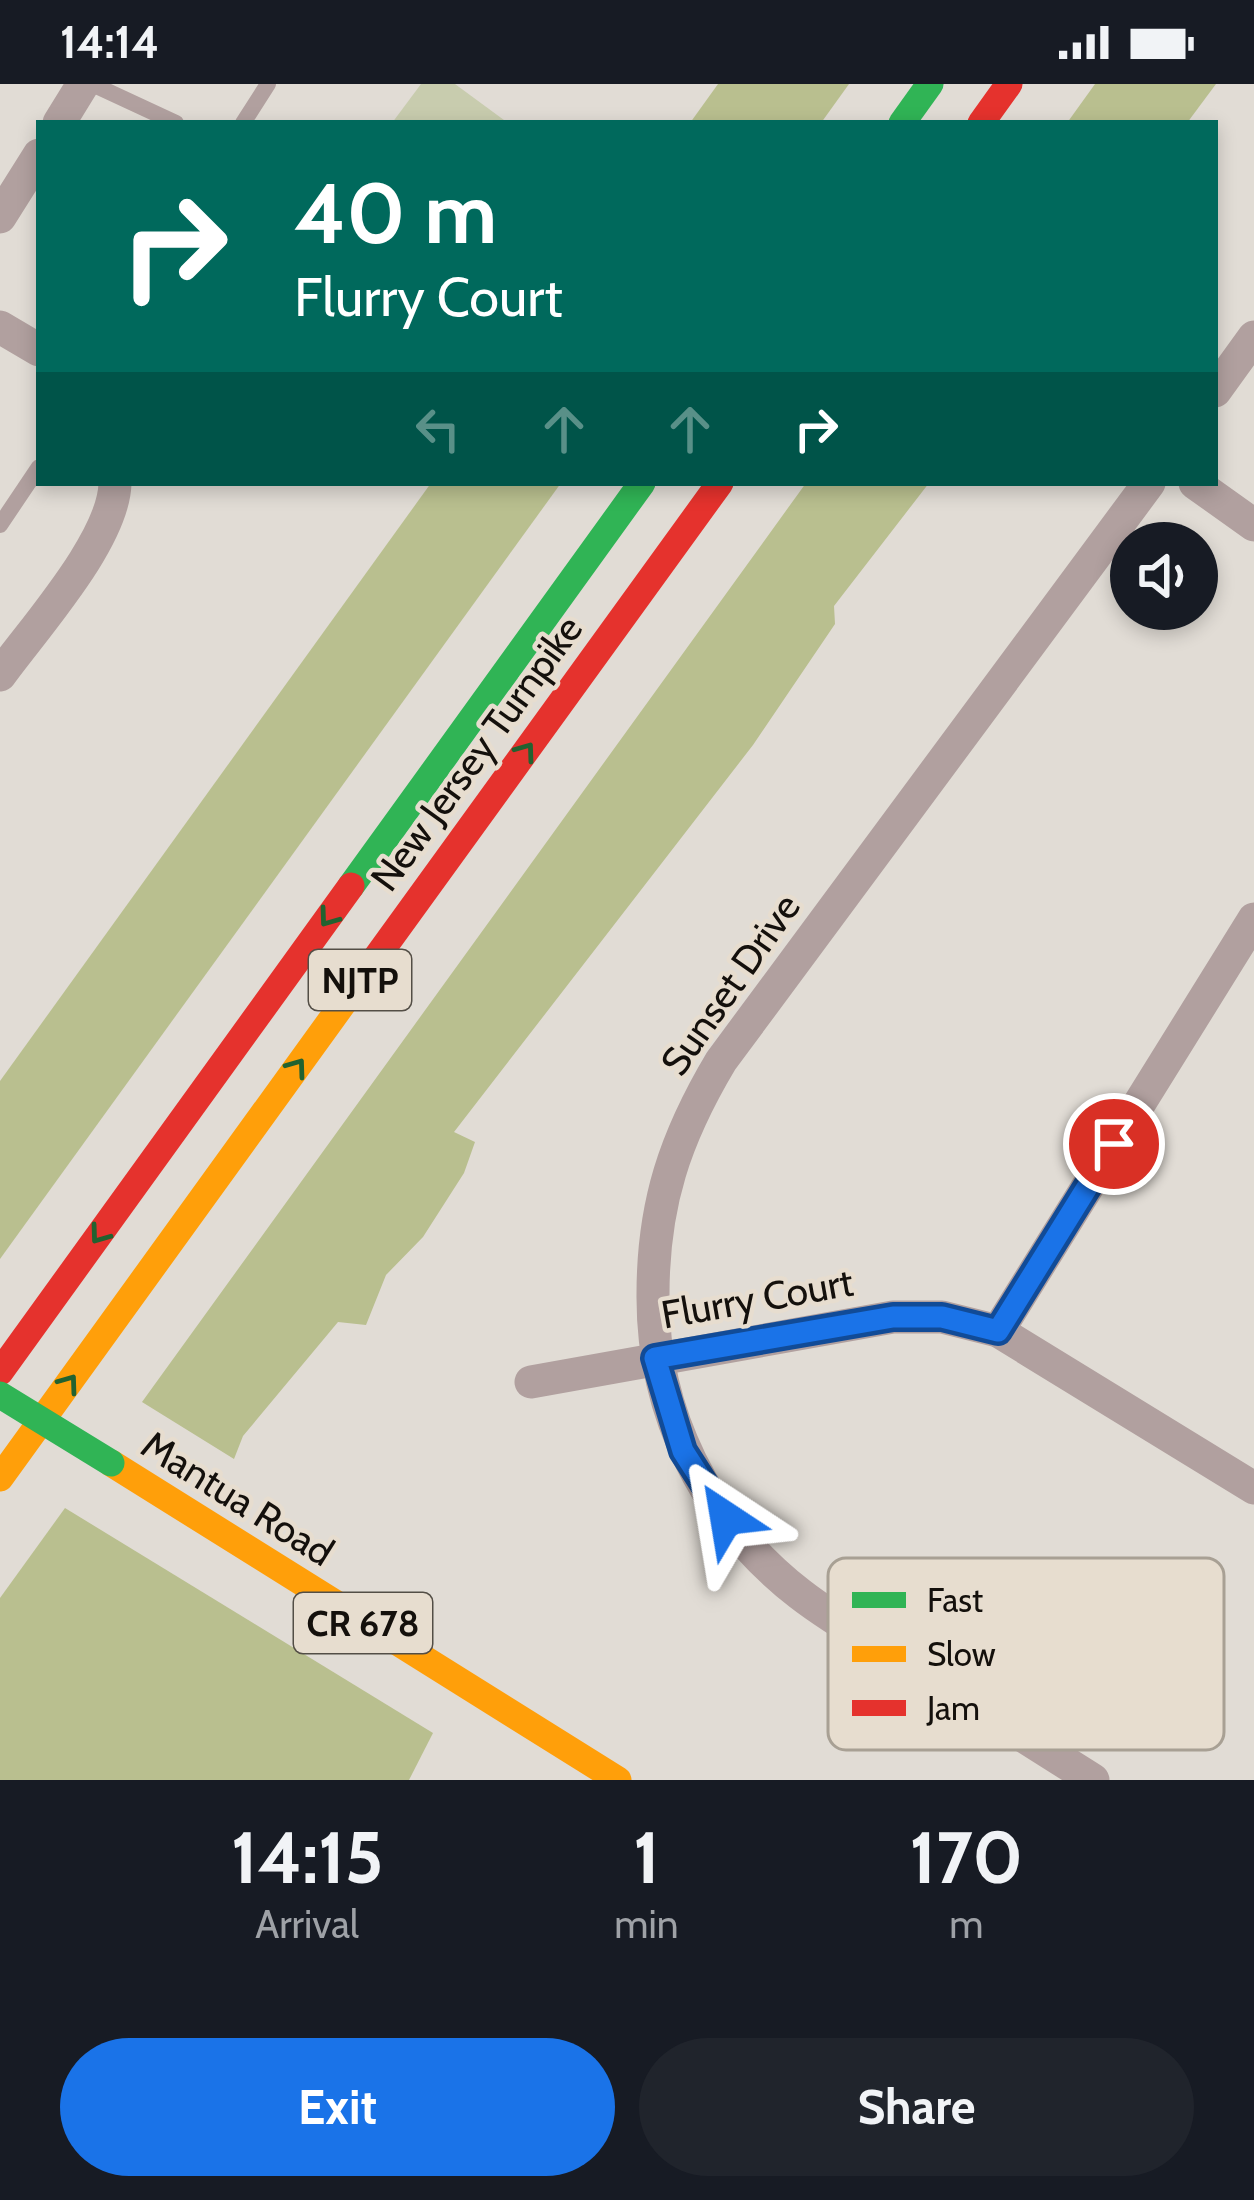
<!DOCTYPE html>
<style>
body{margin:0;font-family:Cabin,sans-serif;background:#20242c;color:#f1f3f6;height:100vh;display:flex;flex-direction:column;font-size:45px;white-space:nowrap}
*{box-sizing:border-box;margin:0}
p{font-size:39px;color:#9ea1a6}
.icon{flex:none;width:66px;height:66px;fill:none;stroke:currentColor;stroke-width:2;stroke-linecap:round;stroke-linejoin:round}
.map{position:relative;height:1696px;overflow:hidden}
.details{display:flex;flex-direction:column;background:#171b24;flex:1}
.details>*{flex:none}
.banner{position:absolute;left:36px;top:36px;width:1182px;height:366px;border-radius:0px;box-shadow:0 6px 18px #0003;background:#00695c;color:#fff;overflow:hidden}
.controls{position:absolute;left:1110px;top:438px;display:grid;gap:24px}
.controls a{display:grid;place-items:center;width:108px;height:108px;border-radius:50%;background:#171b24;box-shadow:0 6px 18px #0003;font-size:60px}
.pin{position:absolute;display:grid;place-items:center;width:102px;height:102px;color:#fff;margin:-51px;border:6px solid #fff;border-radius:50%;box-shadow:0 3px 12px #0007}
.me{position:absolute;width:132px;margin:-66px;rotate:327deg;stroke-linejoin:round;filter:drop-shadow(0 0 9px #0008)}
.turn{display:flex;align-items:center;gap:42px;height:252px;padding:0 60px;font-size:54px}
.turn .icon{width:156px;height:156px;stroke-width:2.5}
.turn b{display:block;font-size:84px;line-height:102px}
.lanes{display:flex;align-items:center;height:114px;padding:0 60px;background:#0003;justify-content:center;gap:60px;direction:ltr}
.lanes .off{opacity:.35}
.eta{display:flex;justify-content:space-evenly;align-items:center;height:204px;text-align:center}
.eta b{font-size:72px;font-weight:800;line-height:84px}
.primary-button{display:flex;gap:24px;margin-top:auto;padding:24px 60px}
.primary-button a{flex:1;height:138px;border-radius:72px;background:#1a73e8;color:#fff;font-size:48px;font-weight:800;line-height:138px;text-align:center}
.primary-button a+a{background:#20242c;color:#f1f3f6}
.status{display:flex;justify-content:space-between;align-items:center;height:84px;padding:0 60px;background:#171b24;direction:ltr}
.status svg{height:33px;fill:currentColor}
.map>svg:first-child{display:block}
.green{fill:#c8ccae}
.forest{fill:#b9bf8f}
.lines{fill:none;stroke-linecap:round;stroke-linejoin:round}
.lane{stroke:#b1a09f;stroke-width:16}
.street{stroke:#b1a09f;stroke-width:33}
.fast{stroke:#30b455;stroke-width:27}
.slow{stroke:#ff9f0a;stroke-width:27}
.jam{stroke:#e5322d;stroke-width:27}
.fast-bridge{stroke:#30b455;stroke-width:27}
.oneway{stroke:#226230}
.route-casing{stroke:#114b97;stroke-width:30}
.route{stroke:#1a73e8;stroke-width:21}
.labels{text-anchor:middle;stroke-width:9;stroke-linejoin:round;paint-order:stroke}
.shield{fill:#e7ddcf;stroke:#534e46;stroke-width:3}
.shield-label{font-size:36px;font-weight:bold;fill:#14100c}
.street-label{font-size:39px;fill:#14100c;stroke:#e7ddcf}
.key{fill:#e7ddcf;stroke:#a8a094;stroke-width:3}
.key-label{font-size:33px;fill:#14100c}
</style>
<div class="status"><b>14:14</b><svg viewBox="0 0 49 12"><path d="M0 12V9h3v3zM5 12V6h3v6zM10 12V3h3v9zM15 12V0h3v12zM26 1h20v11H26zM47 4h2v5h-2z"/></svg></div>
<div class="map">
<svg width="1254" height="1696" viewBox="0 0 1254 1696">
<rect width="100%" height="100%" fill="#e1dcd5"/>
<!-- green -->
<path class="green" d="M 421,0 L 455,0 L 508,39 L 392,39 Z"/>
<!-- forest -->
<g class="forest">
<path d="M 718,0 L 849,0 L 821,39 L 690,39 Z"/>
<path d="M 1095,0 L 1216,0 L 1187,39 L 1067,39 Z"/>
<path d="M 431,399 L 561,399 L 0,1175 L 0,997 Z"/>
<path d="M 806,399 L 929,399 L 834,522 L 835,540 L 753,661 L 454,1048 L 475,1058 L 464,1089 L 423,1153 L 386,1191 L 366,1241 L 338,1238 L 243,1352 L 234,1375 L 142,1318 Z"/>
<path d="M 65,1424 L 433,1649 L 409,1696 L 0,1696 L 0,1514 Z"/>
</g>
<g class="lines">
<!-- lane -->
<g class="lane">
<path d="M 92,0 L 176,39"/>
<path d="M 243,39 L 268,0"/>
<path d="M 0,441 L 39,383"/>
</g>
<!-- street -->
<g class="street">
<path d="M 59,39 L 83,0"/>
<path d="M 0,133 L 39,71"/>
<path d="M 0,243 L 39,266"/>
<path d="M 1215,307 L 1254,253"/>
<path d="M 1195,399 L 1254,441"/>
<path d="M 0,591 C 34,544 114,456 115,399"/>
<path d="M 998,1247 L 1254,835"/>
<path d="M 531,1298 L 893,1233 L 942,1233 L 998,1247 L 1254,1404"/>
<path d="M 1093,1696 C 1034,1659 975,1621 915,1584 C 877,1560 836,1538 800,1510 C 706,1437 652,1329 653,1210 C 653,1120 675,1054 721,977 L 1149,399"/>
</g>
<!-- fast -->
<g class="fast">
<path d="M 902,39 L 930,0"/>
<path d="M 351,802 L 642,399"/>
</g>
<!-- slow -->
<g class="slow">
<path d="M 111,1379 L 618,1696"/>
<path d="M 0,1394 L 368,885"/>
</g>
<!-- jam -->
<g class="jam">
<path d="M 981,39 L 1009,0"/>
<path d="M 368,885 L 720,399"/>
<path d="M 0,1288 L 351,802"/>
</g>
<!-- fast-bridge -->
<path class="fast-bridge" d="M 0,1311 L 111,1379"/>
</g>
<!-- one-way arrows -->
<defs><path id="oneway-chevron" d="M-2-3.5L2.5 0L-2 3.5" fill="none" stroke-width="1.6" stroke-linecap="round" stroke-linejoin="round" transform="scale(3)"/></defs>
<g class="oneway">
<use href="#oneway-chevron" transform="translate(526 667) rotate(-54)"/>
<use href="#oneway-chevron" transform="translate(328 834) rotate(126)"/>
<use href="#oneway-chevron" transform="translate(297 983) rotate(-54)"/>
<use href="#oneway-chevron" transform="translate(99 1151) rotate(126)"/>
<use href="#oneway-chevron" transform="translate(69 1299) rotate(-54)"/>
</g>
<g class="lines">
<defs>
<path id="route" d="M 726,1434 L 683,1367 L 655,1274 L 893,1233 L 942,1233 L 998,1247 L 1114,1060"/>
</defs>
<!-- route casing -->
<use href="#route" class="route-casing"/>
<!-- route -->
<use href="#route" class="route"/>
</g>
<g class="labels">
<!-- shield labels -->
<g class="shield">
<rect x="309" y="866" width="102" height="60" rx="9"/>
<rect x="294" y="1509" width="138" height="60" rx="9"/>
</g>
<g class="shield-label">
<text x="360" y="909">NJTP</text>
<text x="363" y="1552">CR 678</text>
</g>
<!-- street labels -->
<g class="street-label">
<text transform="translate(476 669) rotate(-54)" y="14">New Jersey Turnpike</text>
<text transform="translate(730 900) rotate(-55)" y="14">Sunset Drive</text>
<text transform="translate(757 1214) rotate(-10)" y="14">Flurry Court</text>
<text transform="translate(238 1414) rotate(32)" y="14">Mantua Road</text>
</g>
</g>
<!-- legend -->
<rect x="828" y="1474" width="396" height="192" rx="18" class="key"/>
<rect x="852" y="1508" width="54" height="16" fill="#30b455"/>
<rect x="852" y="1562" width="54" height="16" fill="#ff9f0a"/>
<rect x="852" y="1616" width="54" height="16" fill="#e5322d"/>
<g class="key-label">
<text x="927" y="1528">Fast</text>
<text x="927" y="1582">Slow</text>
<text x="927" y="1636">Jam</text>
</g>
</svg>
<div class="controls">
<a><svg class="icon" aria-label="sound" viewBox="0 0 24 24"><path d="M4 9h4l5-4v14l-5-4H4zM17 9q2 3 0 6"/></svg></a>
</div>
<div class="pin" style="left:1114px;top:1060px;background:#d93025"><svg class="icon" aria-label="arrive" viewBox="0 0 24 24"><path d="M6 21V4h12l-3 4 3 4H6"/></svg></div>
<svg class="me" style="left:726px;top:1434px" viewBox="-20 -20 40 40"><path d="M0-17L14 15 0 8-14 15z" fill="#1a73e8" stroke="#fff" stroke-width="4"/></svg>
<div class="banner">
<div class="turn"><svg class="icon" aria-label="right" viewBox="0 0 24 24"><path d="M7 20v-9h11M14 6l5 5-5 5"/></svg><div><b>40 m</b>Flurry Court</div></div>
<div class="lanes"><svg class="icon off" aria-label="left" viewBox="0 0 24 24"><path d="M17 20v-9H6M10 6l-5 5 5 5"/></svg><svg class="icon off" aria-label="ahead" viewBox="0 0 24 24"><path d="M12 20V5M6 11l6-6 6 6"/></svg><svg class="icon off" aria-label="ahead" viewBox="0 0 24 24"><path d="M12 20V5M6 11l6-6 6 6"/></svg><svg class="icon" aria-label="right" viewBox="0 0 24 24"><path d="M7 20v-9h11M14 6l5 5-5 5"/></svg></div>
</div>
</div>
<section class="details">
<div class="eta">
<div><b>14:15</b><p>Arrival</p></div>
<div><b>1</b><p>min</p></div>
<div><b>170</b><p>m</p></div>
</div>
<div class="primary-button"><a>Exit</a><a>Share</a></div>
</section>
